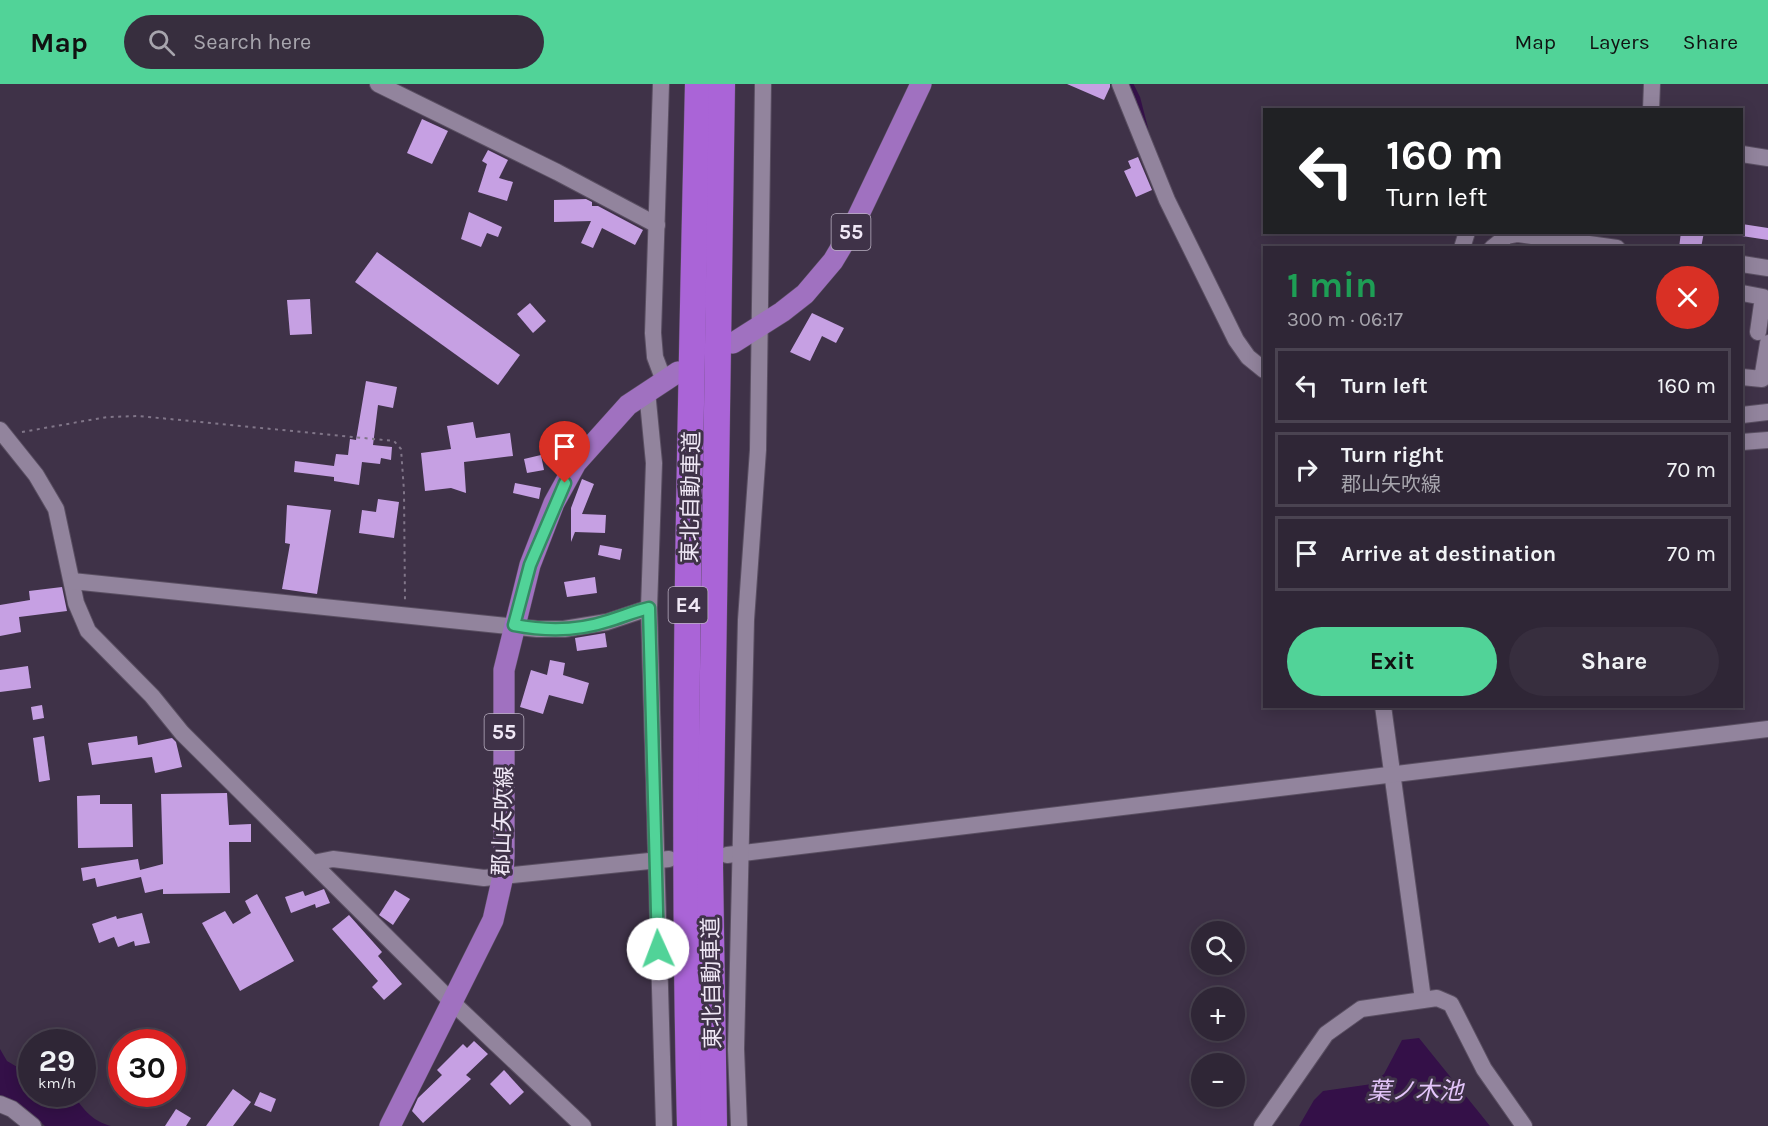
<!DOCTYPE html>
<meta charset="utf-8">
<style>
body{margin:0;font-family:Karla,"Noto Sans JP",sans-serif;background:#372e3e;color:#f1f3f6;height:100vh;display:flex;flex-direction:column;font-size:22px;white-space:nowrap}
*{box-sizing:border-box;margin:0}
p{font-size:20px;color:#a7a5ad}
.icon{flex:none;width:33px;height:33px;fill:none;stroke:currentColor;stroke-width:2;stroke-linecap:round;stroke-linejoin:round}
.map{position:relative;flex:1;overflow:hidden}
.drawer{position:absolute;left:1263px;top:162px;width:480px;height:462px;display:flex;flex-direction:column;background:#2f2636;border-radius:0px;box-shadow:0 3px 15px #0003,0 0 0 2px #4a4351}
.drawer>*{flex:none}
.guide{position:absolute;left:1263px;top:24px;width:480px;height:126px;border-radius:0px;box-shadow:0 3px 15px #0003,0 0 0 2px #4a4351;background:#202124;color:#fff;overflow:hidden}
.fabs{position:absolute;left:1191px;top:837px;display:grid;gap:12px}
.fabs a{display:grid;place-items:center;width:54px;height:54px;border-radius:50%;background:#2f2636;box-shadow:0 3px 15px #0003,0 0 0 2px #4a4351;font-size:30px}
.speed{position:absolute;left:18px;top:945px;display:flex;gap:12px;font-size:30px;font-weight:700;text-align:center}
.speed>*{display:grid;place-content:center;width:78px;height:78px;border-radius:50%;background:#2f2636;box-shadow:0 3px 15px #0003,0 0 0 2px #4a4351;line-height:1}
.speed small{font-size:15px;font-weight:400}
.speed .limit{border:9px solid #d22;background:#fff;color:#111}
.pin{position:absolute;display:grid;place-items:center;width:51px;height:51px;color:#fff;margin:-62px -26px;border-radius:50% 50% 50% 0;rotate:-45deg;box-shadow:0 0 6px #0007}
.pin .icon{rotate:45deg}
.me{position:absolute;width:66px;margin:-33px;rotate:358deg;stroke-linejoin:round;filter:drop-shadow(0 0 4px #0008)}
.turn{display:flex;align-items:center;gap:21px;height:126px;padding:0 24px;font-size:27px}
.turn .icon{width:78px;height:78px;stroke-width:2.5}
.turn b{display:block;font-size:42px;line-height:51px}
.round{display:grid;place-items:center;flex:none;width:63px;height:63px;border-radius:32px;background:#372e3e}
.overview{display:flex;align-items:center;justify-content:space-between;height:102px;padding:0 24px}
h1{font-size:36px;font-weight:700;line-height:45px;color:#1e9e55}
.primary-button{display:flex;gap:12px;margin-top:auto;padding:12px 24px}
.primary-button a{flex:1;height:69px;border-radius:36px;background:#51d398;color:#111;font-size:24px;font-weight:700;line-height:69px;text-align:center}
.primary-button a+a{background:#372e3e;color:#f1f3f6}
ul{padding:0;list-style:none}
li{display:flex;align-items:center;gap:18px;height:75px;margin:0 12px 9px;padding:0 12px;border:3px solid #4a4351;border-radius:0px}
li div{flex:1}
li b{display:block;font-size:22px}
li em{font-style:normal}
header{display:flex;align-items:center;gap:36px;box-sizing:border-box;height:84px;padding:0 30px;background:#51d398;color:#111}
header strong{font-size:28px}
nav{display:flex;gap:33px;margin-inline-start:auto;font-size:21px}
.search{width:420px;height:54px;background:#372e3e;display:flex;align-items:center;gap:15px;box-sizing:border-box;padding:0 21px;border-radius:33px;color:#a7a5ad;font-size:22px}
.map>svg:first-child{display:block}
.water{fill:#341048}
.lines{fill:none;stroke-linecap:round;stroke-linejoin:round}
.stream{stroke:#341048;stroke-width:4.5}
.building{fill:#c6a0e3}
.minor-casing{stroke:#5a4f62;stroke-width:18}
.major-casing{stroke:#5a4f62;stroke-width:22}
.highway-casing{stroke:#5a4f62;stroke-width:27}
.path{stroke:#817689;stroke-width:2;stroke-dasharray:3 4.5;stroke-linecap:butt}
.minor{stroke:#92849d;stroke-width:16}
.major{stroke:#a071c0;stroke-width:21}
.highway{stroke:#aa64d7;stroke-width:26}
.route-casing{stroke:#358963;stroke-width:15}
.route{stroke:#51d398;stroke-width:10}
.labels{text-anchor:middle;stroke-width:6;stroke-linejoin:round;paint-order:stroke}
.shield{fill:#3f3248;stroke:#bbb1c2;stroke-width:1.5}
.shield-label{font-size:21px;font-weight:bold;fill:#f0e8f6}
.street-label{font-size:22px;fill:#f0e8f6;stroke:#3f3248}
.water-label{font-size:24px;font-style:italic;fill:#e4c6fb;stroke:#3f3248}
</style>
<header>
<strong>Map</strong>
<div class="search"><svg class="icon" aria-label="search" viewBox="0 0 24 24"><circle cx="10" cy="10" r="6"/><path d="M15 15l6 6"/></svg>Search here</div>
<nav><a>Map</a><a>Layers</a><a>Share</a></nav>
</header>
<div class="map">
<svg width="1768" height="1042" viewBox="0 0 1768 1042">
<rect width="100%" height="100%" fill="#3f3248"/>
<!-- water -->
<g class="water">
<path d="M 1419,954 L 1490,1042 L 1299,1042 L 1314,1016 L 1323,1007 L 1372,1000 L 1384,990 L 1402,956 Z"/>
<path d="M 0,965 L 7,977 L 24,987 L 31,978 L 32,1010 L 73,1010 C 83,1025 92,1037 111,1042 L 45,1042 L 35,1033 L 0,1015 Z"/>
</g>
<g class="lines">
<!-- stream -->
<path class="stream" d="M 1131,0 L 1138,14 L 1146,45"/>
</g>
<!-- building -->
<g class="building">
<path d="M 1067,0 L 1110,0 L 1110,3 L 1104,16 Z"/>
<path d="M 422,35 L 448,47 L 432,80 L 407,69 Z"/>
<path d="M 488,66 L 508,76 L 499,94 L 513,98 L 507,117 L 478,108 L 487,80 L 482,77 Z"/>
<path d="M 1138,73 L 1152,106 L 1136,113 L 1124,87 L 1131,84 L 1128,77 Z"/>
<path d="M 586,115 L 592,118 L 592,122 L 598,122 L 643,146 L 635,161 L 602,144 L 593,164 L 581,159 L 591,137 L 554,138 L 554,116 Z"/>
<path d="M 469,128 L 502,143 L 498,153 L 487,149 L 481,163 L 461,155 Z"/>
<path d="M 1742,140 L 1768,144 L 1768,156 L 1742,152 Z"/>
<path d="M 1681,148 L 1704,148 L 1701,164 L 1679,164 Z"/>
<path d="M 377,168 L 520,271 L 498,301 L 355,198 Z"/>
<path d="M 310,215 L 312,250 L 290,251 L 287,216 Z"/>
<path d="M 530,219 L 546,237 L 533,249 L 517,230 Z"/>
<path d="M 812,229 L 844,244 L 836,259 L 822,252 L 810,277 L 790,268 Z"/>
<path d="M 366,297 L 397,303 L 393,324 L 378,321 L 373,361 L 392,363 L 391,376 L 381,374 L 380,380 L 362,378 L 359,401 L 334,397 L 334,393 L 294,388 L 295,377 L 334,382 L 336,370 L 348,371 L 350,355 L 356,356 Z"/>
<path d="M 473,338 L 476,354 L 510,349 L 513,372 L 464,378 L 466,409 L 451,404 L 425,407 L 421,369 L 451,365 L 447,342 Z"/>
<path d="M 541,371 L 544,386 L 527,389 L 524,375 Z"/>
<path d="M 582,395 L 594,400 L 582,430 L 606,431 L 605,449 L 575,448 L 571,458 L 571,424 Z"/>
<path d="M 515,399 L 541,404 L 539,415 L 513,409 Z"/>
<path d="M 378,415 L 399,418 L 394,454 L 359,449 L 362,426 L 376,428 Z"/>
<path d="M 287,421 L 331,426 L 317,510 L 282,505 L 290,460 L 285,459 Z"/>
<path d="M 600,461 L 622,465 L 620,476 L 598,471 Z"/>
<path d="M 595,493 L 597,509 L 567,513 L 564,498 Z"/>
<path d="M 62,503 L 67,527 L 19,533 L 21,548 L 0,552 L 0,521 L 30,516 L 29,507 Z"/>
<path d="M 605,549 L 607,563 L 577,567 L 575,554 Z"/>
<path d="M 550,576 L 565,579 L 563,591 L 589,599 L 583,620 L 549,611 L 543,630 L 520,623 L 531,586 L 547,591 Z"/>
<path d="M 28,582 L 31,604 L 0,608 L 0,586 Z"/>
<path d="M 42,621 L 44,634 L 33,636 L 31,623 Z"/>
<path d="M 44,652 L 50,696 L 39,698 L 33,654 Z"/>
<path d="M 137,652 L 138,661 L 172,654 L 176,658 L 182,683 L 155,689 L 152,673 L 92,681 L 88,659 Z"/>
<path d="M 227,709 L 229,741 L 251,740 L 251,758 L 229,758 L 230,809 L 163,810 L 163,805 L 145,809 L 141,793 L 97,803 L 95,794 L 83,797 L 81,784 L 138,775 L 140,786 L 163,780 L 161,710 Z"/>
<path d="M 100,711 L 100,720 L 132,720 L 133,763 L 78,764 L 77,712 Z"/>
<path d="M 324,805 L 330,819 L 316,824 L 315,820 L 291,829 L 285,813 L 303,807 L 305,812 Z"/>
<path d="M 395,806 L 410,815 L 393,841 L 379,831 Z"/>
<path d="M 257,810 L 294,877 L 240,907 L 202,839 L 225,827 L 233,840 L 251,829 L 245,817 Z"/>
<path d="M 142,829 L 150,859 L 135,862 L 134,857 L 118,863 L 114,853 L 99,859 L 92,840 L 116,832 L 117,835 Z"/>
<path d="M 349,831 L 382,868 L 378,872 L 402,900 L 384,916 L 372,903 L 378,897 L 332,845 Z"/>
<path d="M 474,957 L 488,970 L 466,991 L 471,995 L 423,1039 L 412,1027 L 418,1014 L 442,991 L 437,986 L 463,960 L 467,964 Z"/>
<path d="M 504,986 L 524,1008 L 510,1021 L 490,1000 Z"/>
<path d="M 233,1005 L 251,1018 L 233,1042 L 206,1042 Z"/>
<path d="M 260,1008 L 276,1015 L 271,1028 L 254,1021 Z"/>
<path d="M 176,1025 L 191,1034 L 186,1042 L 165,1042 Z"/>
</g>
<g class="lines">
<defs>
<g id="minor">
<path d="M 378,0 L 557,88 L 657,141"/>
<path d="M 661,0 L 653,249 L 655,273 L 664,297"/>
<path d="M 1120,0 L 1167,116 L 1236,256 L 1248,273 L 1264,286"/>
<path d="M 1651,26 L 1652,0"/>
<path d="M 1742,70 L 1768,74"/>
<path d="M 1462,164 L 1467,148"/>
<path d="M 1492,164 L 1507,152 L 1518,150 L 1617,164"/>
<path d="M 1742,180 L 1768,184"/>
<path d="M 1742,209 L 1763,213 L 1758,248"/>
<path d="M 1742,293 L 1762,295 L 1768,259"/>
<path d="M 647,307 L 654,379 L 649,524 L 664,1042"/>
<path d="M 1742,331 L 1768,328"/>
<path d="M 0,346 L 36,391 L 56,425 L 76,519 L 88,547 L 152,612 L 182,649 L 453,919 L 583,1042"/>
<path d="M 1742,358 L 1768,356"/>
<path d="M 72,497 L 537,545 L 564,545 L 607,538 L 649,524"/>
<path d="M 1383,622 L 1423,915"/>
<path d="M 727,771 L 1768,645"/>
<path d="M 313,779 L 333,775 L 484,794 L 669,775"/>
<path d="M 0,1020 L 12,1025 L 33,1042"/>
<path d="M 739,1042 L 736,965 L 746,536 L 758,366 L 763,0"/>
<path d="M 1262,1042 L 1326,950 L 1361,925 L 1437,914 L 1451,920 L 1484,985 L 1524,1042"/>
</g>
<g id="major">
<path d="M 733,259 L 782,228 L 805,210 L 833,177 L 852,145 L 921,0"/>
<path d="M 390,1042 L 493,836 L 503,792 L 504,772 L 504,586 L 530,481 L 554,419 L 576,379 L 628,321 L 678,288"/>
</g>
<g id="highway">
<path d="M 690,1042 C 681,695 690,347 698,0"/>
<path d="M 714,1042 L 710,783 L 722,0"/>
</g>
</defs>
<!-- minor casing -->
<use href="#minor" class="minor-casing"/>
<!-- major casing -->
<use href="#major" class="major-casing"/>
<!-- highway casing -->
<use href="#highway" class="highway-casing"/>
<!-- path -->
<path class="path" d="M 22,348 L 107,333 L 139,332 L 394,357 L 401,365 L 404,407 L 405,517"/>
<!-- minor -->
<use href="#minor" class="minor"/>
<!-- major -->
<use href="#major" class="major"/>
<!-- highway -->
<use href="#highway" class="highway"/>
</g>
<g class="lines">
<defs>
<path id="route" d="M 565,399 L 530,481 L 514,541 C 545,547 578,547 608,537 C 622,533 635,527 649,524 L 658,865"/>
</defs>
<!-- route casing -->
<use href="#route" class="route-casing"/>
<!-- route -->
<use href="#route" class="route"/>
</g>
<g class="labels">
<!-- shield labels -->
<g class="shield">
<rect x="831.5" y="130" width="39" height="36" rx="4.5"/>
<rect x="668.5" y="503" width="39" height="36" rx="4.5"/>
<rect x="484.5" y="630" width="39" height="36" rx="4.5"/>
</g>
<g class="shield-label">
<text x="851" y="155">55</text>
<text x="688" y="528">E4</text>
<text x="504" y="655">55</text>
</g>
<!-- street labels -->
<g class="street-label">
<text transform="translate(690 413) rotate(-89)" y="8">東北自動車道</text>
<text transform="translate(502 737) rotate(-88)" y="8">郡山矢吹線</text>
<text transform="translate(711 899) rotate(-91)" y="8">東北自動車道</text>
</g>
<!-- water labels -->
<g class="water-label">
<text x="1415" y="1015">葉ノ木池</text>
</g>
</g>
</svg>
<div class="fabs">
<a><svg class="icon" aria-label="search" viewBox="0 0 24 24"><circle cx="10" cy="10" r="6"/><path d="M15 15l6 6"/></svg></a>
<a>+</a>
<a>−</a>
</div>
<div class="speed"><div>29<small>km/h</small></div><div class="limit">30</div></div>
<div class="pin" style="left:565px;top:399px;background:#d93025"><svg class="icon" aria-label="arrive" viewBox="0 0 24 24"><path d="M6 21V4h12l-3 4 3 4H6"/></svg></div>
<svg class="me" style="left:658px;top:865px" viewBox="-20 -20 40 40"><circle r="19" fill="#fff"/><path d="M0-13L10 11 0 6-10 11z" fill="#51d398"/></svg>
<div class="guide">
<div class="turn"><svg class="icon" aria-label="left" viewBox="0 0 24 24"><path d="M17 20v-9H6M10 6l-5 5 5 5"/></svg><div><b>160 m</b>Turn left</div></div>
</div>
<section class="drawer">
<div class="overview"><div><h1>1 min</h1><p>300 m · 06:17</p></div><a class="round" style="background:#d93025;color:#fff"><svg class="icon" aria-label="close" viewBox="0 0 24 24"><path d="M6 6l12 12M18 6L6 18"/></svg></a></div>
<ul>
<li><svg class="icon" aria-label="left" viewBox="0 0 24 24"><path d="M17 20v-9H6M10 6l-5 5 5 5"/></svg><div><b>Turn left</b></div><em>160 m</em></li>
<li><svg class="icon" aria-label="right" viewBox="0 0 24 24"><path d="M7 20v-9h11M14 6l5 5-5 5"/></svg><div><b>Turn right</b><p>郡山矢吹線</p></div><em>70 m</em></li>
<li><svg class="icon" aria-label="arrive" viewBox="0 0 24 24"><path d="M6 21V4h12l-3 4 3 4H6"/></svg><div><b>Arrive at destination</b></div><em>70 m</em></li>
</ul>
<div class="primary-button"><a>Exit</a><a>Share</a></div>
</section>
</div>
